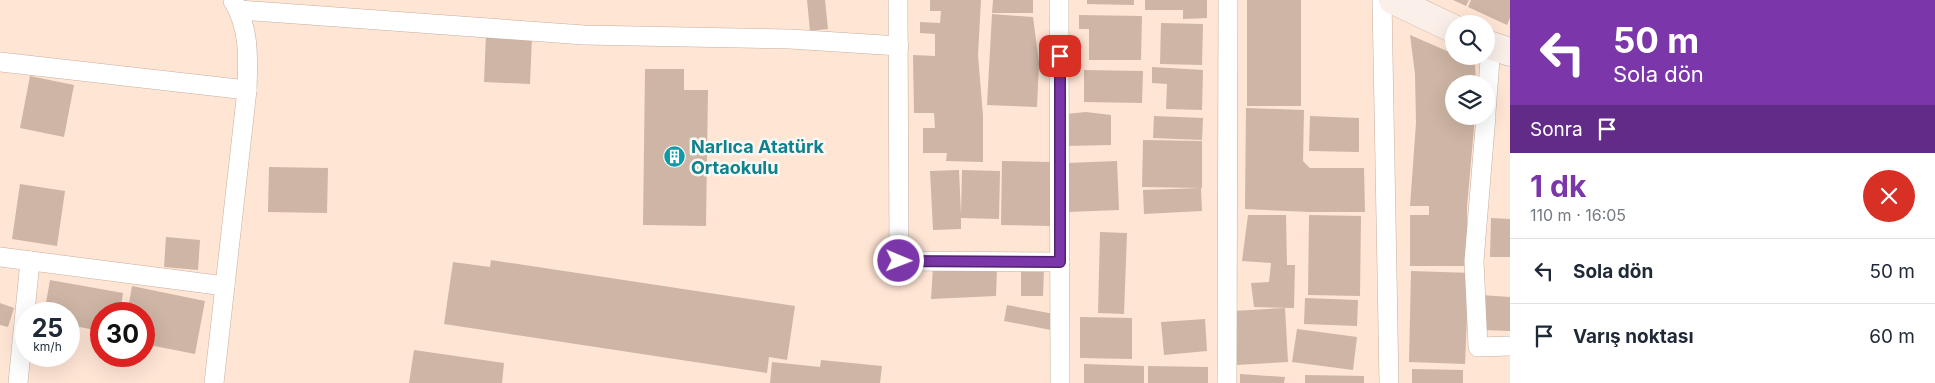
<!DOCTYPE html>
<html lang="tr">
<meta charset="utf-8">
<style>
body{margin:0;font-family:Inter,sans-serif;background:#f6f6f7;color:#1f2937;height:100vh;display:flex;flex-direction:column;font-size:19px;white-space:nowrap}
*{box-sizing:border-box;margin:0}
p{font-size:16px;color:#747a83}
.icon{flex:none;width:28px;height:28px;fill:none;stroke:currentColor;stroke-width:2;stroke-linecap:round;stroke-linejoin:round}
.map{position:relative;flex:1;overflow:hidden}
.details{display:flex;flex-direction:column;background:#fff;width:425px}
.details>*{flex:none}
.banner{background:#7b36a9;color:#fff;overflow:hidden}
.tools{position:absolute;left:1445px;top:15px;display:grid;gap:10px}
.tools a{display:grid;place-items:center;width:50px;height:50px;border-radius:50%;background:#fff;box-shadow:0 5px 20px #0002;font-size:25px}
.speed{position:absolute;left:15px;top:302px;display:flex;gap:10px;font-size:25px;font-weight:700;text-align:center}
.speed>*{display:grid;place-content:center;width:65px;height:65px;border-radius:50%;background:#fff;box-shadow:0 5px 20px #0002;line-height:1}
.speed small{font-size:12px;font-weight:400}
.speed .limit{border:8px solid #d22;background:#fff;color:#111}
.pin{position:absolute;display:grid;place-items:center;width:42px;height:42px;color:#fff;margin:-21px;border-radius:10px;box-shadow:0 2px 8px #0006}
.me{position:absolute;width:55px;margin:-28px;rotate:91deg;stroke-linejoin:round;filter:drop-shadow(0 0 4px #0008)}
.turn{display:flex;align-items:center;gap:18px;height:105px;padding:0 20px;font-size:22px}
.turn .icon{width:65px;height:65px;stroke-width:2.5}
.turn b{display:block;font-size:35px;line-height:42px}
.then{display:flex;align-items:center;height:48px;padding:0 20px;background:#0003;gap:10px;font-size:19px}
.round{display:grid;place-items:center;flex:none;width:52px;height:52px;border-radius:26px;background:#f6f6f7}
.overview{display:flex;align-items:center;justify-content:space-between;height:85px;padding:0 20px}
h1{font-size:30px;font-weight:700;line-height:38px;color:#7b36a9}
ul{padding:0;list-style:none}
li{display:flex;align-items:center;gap:15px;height:65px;padding:0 20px;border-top:1px solid #e0e1e3}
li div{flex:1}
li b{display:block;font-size:19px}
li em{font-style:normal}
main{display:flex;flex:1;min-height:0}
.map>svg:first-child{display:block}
.building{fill:#ceb5a5}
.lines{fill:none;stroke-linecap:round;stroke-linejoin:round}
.street-casing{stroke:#c7ae9f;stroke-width:20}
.secondary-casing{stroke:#c7ae9f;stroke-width:29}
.street{stroke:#fff;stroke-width:19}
.secondary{stroke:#fbefea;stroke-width:28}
.route-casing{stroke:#50236e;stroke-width:12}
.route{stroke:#7b36a9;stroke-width:9}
.labels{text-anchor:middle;stroke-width:5;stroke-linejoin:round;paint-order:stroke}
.culture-label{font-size:18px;font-weight:bold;fill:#0d838f;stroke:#fcf7f3;text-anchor:start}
</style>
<main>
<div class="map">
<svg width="1510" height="383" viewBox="0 0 1510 383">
<rect width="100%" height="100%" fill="#ffe5d4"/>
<!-- building -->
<g class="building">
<path d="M 807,0 L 825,0 L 828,29 L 810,31 Z"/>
<path d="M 930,0 L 981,0 L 978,55 L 983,116 L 983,162 L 946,161 L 947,153 L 923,153 L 923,128 L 935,128 L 934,113 L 914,113 L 913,55 L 935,56 L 935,34 L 920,33 L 920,22 L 940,23 L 941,11 L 930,11 Z"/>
<path d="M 993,0 L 1033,0 L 1033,13 L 992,13 Z"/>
<path d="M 1087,0 L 1134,0 L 1134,5 L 1087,4 Z"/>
<path d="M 1145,0 L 1207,0 L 1207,18 L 1183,19 L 1183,10 L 1145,10 Z"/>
<rect x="1247" y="0" width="54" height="106"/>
<path d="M 1453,0 L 1469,0 L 1466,6 Z"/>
<path d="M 1471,0 L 1510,0 L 1510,18 L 1507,25 L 1468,7 Z"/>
<path d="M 992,14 L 1033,17 L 1039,63 L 1037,107 L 987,105 Z"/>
<path d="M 1079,15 L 1142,16 L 1141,60 L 1089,60 L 1089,29 L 1079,29 Z"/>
<path d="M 1161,23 L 1203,24 L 1202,65 L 1160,64 Z"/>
<path d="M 486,34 L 532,36 L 530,84 L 484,82 Z"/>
<path d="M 1410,35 L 1454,54 L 1454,56 L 1459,56 L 1475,63 L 1476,84 L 1454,84 L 1454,116 L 1475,116 L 1467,207 L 1467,266 L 1410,266 L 1410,215 L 1429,215 L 1429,206 L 1410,206 L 1416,123 L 1415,74 Z"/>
<path d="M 1152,67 L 1203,70 L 1202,110 L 1166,109 L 1167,84 L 1152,83 Z"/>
<path d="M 645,69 L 684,69 L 684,90 L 708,90 L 706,226 L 643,225 Z"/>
<path d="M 1084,70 L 1143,71 L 1142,103 L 1084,102 Z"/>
<path d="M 30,76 L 74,85 L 64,137 L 20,128 Z"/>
<path d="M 1246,108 L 1304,110 L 1303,161 L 1310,168 L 1364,168 L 1365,212 L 1310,212 L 1245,209 Z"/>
<path d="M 1086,112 L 1111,115 L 1111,145 L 1066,146 L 1066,114 Z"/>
<path d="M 1154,116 L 1203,118 L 1202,140 L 1153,138 Z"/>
<path d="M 1310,116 L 1359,118 L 1359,152 L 1309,151 Z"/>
<path d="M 1143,140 L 1202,141 L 1202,188 L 1142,187 Z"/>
<path d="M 1002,161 L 1051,162 L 1050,226 L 1001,225 Z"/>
<path d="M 1117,161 L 1119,210 L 1068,212 L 1067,163 Z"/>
<path d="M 269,167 L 328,168 L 327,213 L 268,212 Z"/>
<path d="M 959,170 L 961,215 L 962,170 L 1000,171 L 999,219 L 961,218 L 961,229 L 933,230 L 930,171 Z"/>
<path d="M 20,184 L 65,191 L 57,246 L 12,239 Z"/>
<path d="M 1201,188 L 1202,211 L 1144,214 L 1143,190 Z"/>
<path d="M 1248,215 L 1286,215 L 1287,265 L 1295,265 L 1294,308 L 1254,307 L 1251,283 L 1269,282 L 1271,263 L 1242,261 Z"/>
<path d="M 1309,215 L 1361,216 L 1360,296 L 1308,295 Z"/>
<path d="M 1491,218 L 1510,219 L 1510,257 L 1490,257 Z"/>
<path d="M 1100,232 L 1127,233 L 1124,314 L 1098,313 Z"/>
<path d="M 166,237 L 200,240 L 198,270 L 164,267 Z"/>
<path d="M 491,260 L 795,306 L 787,360 L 769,357 L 767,373 L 444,324 L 453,262 L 490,267 Z"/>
<path d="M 933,267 L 997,268 L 996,296 L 931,299 Z"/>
<path d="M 1021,267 L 1044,269 L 1043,296 L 1021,296 Z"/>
<path d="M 1411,271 L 1473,273 L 1471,316 L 1467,316 L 1465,364 L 1409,362 Z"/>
<path d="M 50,280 L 123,293 L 120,314 L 101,314 L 101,331 L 69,325 L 69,314 L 44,314 Z"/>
<path d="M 132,286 L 205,301 L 195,354 L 144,344 L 144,314 L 127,314 Z"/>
<path d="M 1481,295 L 1510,297 L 1510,331 L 1484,330 Z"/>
<path d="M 1305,298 L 1358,300 L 1357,326 L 1304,324 Z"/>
<path d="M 0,303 L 14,308 L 8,327 L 0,325 Z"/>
<path d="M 1007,305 L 1054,314 L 1051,330 L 1004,321 Z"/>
<path d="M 1285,308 L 1288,362 L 1236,365 L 1233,311 Z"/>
<path d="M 1080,317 L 1132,318 L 1132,359 L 1080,358 Z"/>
<path d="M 1205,319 L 1207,351 L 1164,355 L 1161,322 Z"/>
<path d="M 1297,329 L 1357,337 L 1353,370 L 1292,362 Z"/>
<path d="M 414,350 L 504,363 L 502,383 L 409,383 Z"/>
<path d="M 821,360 L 882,366 L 880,383 L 770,383 L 772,362 L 820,367 Z"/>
<path d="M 1084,364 L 1144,366 L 1144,383 L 1084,383 Z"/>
<path d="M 1148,366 L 1208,367 L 1208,383 L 1148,383 Z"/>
<path d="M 1412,369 L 1463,370 L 1463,383 L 1412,383 Z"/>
<path d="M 1240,374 L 1285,377 L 1284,383 L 1240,383 Z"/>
<path d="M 1305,375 L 1364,376 L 1364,383 L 1305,383 Z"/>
</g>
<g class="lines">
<defs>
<g id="street">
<path d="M 898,0 L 899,261 L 1060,262"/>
<path d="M 1059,0 L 1060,383"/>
<path d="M 1382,0 L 1389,383"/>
<path d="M 239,10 L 584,35 L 790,39 L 899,46"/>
<path d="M 0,62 L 247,90"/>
<path d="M 1486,112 L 1491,47"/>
<path d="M 1486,116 L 1474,261 L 1478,347 L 1510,346"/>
<path d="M 0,257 L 225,286"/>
<path d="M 18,383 L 30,261"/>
<path d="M 214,383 L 247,90 C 248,60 250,28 233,1"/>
<path d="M 1227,383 L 1228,0"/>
</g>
<g id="secondary">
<path d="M 1393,0 L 1454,29"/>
<path d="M 1486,44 L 1510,52"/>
</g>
</defs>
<!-- street casing -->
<use href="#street" class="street-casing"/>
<!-- secondary casing -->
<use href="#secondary" class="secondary-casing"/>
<!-- street -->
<use href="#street" class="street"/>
<!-- secondary -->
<use href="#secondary" class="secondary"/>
</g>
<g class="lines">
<defs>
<path id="route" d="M 899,261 L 1060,262 L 1060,56"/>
</defs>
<!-- route casing -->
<use href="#route" class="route-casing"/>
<!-- route -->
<use href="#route" class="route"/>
</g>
<!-- icons -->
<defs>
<symbol id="building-disc" viewBox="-11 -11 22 22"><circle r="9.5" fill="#0f9aa8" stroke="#fcf7f3"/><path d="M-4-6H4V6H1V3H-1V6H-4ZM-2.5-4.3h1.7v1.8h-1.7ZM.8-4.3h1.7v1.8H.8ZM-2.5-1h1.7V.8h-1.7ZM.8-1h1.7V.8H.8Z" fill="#fff"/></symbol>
</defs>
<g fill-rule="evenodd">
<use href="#building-disc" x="662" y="144" width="25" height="25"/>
</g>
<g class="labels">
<!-- culture labels -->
<g class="culture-label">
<text x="691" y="153">Narlıca Atatürk<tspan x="691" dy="21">Ortaokulu</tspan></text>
</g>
</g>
</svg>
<div class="tools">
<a><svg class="icon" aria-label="search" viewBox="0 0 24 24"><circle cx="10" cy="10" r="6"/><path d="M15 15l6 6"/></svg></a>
<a><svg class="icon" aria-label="layers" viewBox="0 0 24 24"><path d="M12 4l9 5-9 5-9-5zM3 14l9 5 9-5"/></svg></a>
</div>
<div class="speed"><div>25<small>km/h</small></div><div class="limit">30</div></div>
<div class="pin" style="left:1060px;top:56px;background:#d93025"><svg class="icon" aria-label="arrive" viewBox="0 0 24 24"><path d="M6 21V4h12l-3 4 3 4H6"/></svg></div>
<svg class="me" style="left:899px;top:261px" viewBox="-20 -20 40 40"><circle r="17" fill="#7b36a9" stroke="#fff" stroke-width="3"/><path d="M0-11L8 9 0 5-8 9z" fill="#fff"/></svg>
</div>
<section class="details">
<div class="banner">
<div class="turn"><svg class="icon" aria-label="left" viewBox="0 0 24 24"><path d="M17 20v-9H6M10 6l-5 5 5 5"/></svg><div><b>50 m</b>Sola dön</div></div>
<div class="then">Sonra<svg class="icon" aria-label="arrive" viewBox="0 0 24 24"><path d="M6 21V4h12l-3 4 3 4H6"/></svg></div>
</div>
<div class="overview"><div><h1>1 dk</h1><p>110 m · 16:05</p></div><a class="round" style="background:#d93025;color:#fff"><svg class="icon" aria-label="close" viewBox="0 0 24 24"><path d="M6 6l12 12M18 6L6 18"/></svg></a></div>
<ul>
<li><svg class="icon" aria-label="left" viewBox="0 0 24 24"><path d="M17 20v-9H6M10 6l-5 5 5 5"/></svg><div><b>Sola dön</b></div><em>50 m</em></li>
<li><svg class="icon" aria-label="arrive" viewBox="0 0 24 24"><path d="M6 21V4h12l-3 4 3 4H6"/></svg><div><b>Varış noktası</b></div><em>60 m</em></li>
</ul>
</section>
</main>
